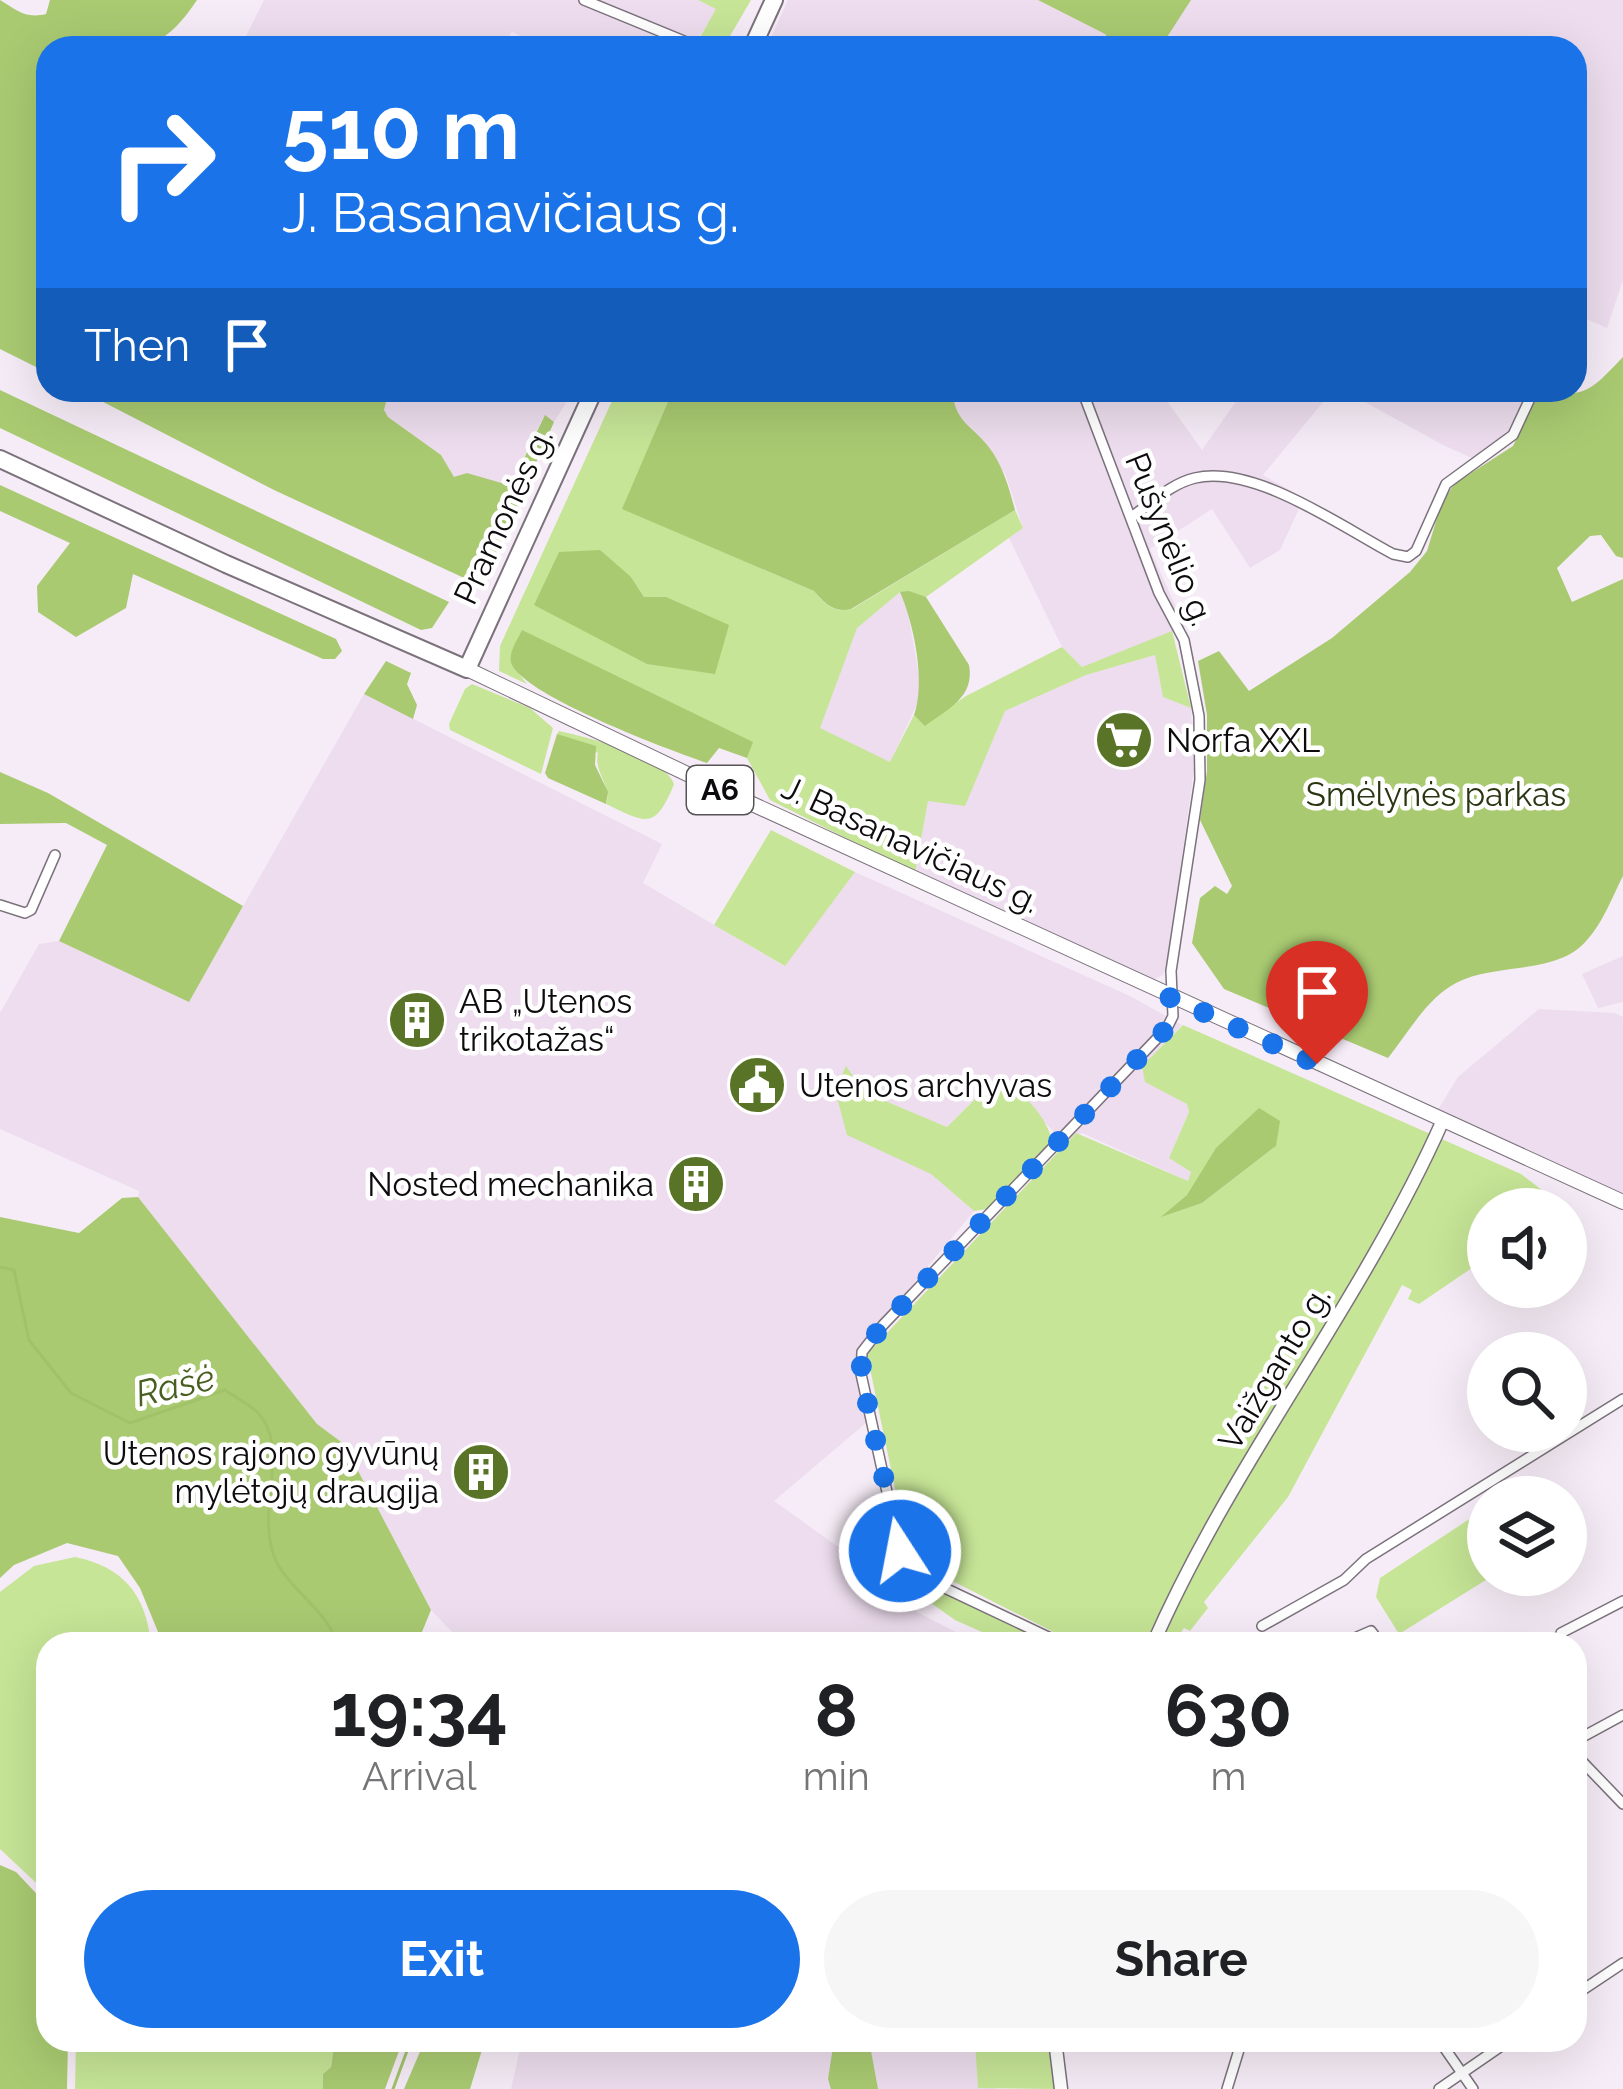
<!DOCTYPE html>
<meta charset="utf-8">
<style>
body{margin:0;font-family:Raleway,sans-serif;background:#f6f6f6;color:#202124;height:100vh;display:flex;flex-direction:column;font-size:45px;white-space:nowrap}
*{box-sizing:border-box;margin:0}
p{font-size:39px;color:#757577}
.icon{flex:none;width:66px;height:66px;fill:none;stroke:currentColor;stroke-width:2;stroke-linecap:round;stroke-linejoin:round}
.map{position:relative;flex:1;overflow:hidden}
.drawer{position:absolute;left:36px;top:1632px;width:1551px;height:420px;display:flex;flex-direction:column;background:#fff;border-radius:36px;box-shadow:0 12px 48px #0002}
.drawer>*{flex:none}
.guide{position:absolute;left:36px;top:36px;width:1551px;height:366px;border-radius:36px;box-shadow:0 12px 48px #0002;background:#1a73e8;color:#fff;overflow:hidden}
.controls{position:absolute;left:1467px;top:1188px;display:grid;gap:24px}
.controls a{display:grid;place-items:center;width:120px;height:120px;border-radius:50%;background:#fff;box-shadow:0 12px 48px #0002;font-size:60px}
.pin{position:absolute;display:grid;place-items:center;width:102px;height:102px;color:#fff;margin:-123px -51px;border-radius:50% 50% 50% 0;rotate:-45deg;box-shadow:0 0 12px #0007}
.pin .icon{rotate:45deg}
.me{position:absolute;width:132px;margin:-66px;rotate:349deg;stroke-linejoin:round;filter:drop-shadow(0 0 9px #0008)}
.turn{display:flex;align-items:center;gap:42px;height:252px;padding:0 48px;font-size:54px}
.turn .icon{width:156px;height:156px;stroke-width:2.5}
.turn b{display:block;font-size:84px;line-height:102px}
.then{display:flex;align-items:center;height:114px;padding:0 48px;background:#0003;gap:24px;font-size:45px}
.eta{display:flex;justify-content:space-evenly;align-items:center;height:204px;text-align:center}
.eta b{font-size:72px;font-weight:700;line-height:84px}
.primary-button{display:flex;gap:24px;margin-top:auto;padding:24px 48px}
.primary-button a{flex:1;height:138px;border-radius:72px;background:#1a73e8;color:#fff;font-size:48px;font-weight:700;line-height:138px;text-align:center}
.primary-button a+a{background:#f6f6f6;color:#202124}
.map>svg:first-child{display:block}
.built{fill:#edddee}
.green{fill:#c6e596;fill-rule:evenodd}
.forest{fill:#a9ca71}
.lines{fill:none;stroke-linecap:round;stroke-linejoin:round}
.stream{stroke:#a1c269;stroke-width:3}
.street-casing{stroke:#7b727c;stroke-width:12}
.secondary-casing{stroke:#7b727c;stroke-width:15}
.primary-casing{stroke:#7b727c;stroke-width:16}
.highway-casing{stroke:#7b727c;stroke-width:20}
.street{stroke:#fff;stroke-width:9}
.secondary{stroke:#fff;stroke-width:12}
.primary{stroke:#fff;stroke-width:14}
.highway{stroke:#fff;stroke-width:16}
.route{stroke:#1a73e8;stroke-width:21;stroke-dasharray:0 37.8}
.labels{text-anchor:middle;stroke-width:9;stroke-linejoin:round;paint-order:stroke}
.shield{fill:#fff;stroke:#565456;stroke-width:3}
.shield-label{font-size:30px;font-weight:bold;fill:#0e0b0e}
.street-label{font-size:33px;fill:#0e0b0e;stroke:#fff}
.poi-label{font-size:33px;fill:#0e0b0e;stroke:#fff;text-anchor:start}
.park-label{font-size:33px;fill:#293611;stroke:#fff}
.water-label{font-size:36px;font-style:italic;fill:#495f21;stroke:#fff}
</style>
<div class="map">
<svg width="1623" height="2089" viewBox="0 0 1623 2089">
<rect width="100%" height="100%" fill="#f6ecf7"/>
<!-- built -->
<g class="built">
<path d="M 264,0 L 698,0 L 717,9 L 692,48 L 651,37 L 645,48 L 538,48 L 512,31 L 506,43 L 509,48 L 240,48 Z"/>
<path d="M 788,0 L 1038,0 L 1105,34 L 1115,48 L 766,48 Z"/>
<path d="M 1191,0 L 1623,0 L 1623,280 L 1607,328 L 1577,315 L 1575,319 L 1575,48 L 1160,48 Z"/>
<path d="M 389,390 L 546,390 L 566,403 L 554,422 L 544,416 L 512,481 L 492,483 L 467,473 L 454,478 L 441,455 L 388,417 L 384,410 Z"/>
<path d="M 953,390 L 1159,390 L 1202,450 L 1244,390 L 1333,390 L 1263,475 L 1304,498 L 1280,550 L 1250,568 L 1212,509 L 1150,549 L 1185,627 L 1082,667 L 1062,647 L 1009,538 L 1023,528 L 1006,476 L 988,446 L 961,422 L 953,406 Z"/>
<path d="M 1343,390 L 1539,390 L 1512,442 L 1483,463 L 1443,445 Z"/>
<path d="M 900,592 L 907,607 L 922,693 L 890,763 L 819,728 L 856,628 Z"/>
<path d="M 1155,655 L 1163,697 L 1191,708 L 1194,769 L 1167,966 L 1163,975 L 1153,980 L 915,873 L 928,801 L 985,752 L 1005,711 L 1086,675 Z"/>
<path d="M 364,694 L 662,844 L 643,883 L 784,966 L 855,872 L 1132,997 L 1182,1025 L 1142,1066 L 1187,1104 L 1189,1112 L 1169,1158 L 1191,1172 L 1188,1181 L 1082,1133 L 1064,1143 L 1009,1083 L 994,1079 L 947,1127 L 864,1092 L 847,1068 L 910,1162 L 931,1174 L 974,1211 L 860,1348 L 857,1379 L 867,1422 L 774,1501 L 883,1579 L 913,1610 L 979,1644 L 464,1644 L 431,1610 L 344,1444 L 317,1424 L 138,1197 L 139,1191 L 0,1129 L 0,1013 L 39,944 L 59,941 L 189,1001 Z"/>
<path d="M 1623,956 L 1623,1002 L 1598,1008 L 1582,974 Z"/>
<path d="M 1539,1009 L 1615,1013 L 1623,1017 L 1623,1193 L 1437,1111 L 1458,1077 Z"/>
<path d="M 522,2040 L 962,2040 L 964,2046 L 975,2043 L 978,2087 L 995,2086 L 996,2089 L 511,2089 Z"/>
</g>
<!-- green -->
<g class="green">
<path d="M 698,0 L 751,0 L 723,48 L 699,39 L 716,9 Z"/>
<path d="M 617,390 L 673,390 L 623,509 L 814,591 C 825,605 834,613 852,609 L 1015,510 L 1023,528 L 926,597 L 900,592 L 857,628 L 820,728 L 890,762 L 914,715 L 925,725 L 966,696 L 1062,647 L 1082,667 L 1172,631 L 1191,708 L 1163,697 L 1155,655 L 1086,675 L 1005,711 L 965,806 L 928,801 L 915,873 L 770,800 L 747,758 L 752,742 L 523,631 C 507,658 508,660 527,684 L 499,671 L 500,646 ZM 559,552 L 631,577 L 644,597 L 535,606 Z"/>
<path d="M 472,684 L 530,708 L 553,728 L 541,774 L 450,730 L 449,724 L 465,689 Z"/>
<path d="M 559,731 C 587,737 664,756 674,784 C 655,831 646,823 606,804 C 613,787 593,772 598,753 L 557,734 Z"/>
<path d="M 771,830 L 855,872 L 785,966 L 714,925 Z"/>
<path d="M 1183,1025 L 1521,1174 L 1547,1194 L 1534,1209 L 1488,1209 L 1488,1257 L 1419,1304 L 1408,1299 L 1412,1290 L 1402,1285 L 1288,1497 L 1204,1602 L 1208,1608 L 1190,1631 L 1184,1628 L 1173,1644 L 1077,1644 L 915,1562 L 906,1541 L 867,1354 L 1076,1133 L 1188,1181 L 1191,1172 L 1169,1158 L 1189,1112 L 1187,1104 L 1145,1082 L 1142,1066 ZM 1276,1146 L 1202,1203 L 1165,1215 L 1187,1195 Z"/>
<path d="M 846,1066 L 864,1092 L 947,1127 L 995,1079 C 1019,1086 1047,1116 1052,1141 L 987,1209 L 974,1211 L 931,1174 L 847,1135 L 835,1090 Z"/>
<path d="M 1477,1514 L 1488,1515 L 1488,1575 L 1494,1575 L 1399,1634 L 1376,1597 L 1380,1578 Z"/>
<path d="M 75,1557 C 123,1567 146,1594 151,1644 L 48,1644 L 48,1894 L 0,1849 L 0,1592 L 34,1566 Z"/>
<path d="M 930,1585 L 1055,1644 L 1009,1644 L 955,1620 L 921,1596 Z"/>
<path d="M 76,2040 L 335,2040 L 331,2067 L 323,2074 L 323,2089 L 75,2089 Z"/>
<path d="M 962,2040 L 1051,2040 L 1056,2089 L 978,2088 L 975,2044 L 963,2046 Z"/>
</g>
<!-- forest -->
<g class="forest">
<path d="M 0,0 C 17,10 25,19 46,14 L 50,0 L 197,0 C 153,67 120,48 48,48 L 48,373 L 0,349 Z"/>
<path d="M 1038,0 L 1191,0 L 1160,48 L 1115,48 L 1105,34 Z"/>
<path d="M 1623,357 L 1623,558 L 1616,556 L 1601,535 L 1590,536 L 1557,568 L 1572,602 L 1623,579 L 1623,876 C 1612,897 1604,921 1587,940 C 1557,976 1495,962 1456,983 C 1427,998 1408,1033 1388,1058 L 1224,989 L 1192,943 L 1200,898 L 1215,886 L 1227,894 L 1232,886 L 1200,820 L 1207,771 L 1207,715 L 1198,661 L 1219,651 L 1249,691 L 1332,638 L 1410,572 L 1427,551 L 1441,505 L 1454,484 L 1513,446 L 1539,393 C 1589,396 1589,392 1623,357 Z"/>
<path d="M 0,390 L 449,602 L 432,628 L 421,630 L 0,428 Z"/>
<path d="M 80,390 L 389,390 L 384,410 L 388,417 L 441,455 L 454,477 L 467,473 L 505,484 L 513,481 L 545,415 L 554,422 L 484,581 L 462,577 L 274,490 Z"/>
<path d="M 673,390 L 953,390 C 953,420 971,425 988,446 C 1003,465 1009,488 1015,510 L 851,609 C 834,613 825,604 814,591 L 622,509 Z"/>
<path d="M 0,485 L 336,639 L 342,651 L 335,659 L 323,659 L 133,574 L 126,608 L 76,637 L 38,612 L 37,586 L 70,543 L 0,511 Z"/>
<path d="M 600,550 L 631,577 L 644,597 L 666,597 L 729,625 L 715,674 L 647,664 L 534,605 L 559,552 Z"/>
<path d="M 909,591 L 926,597 L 969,665 C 975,697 948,709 925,726 L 914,715 C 926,683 914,624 900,592 Z"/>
<path d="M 522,630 L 753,742 L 747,758 L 719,748 L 707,763 C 669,750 528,697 512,665 C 507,654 517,641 522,630 Z"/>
<path d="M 386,661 L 411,673 L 407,684 L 417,705 L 413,719 L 364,694 Z"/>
<path d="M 557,734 L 596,746 L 595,765 L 608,792 L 606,804 L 548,778 L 545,773 Z"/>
<path d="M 0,772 L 48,793 L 243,906 L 189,1002 L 59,941 L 107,845 L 66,823 L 0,824 Z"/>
<path d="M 1259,1108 L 1280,1121 L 1276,1146 L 1202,1203 L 1161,1217 L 1187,1195 L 1216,1148 Z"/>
<path d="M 138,1197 L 317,1424 L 344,1444 L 431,1610 L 417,1644 L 163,1644 L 140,1588 L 118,1556 L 67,1543 L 14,1565 L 0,1578 L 0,1217 L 79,1233 L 122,1198 Z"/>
<path d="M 0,1865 L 16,1872 L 48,1906 L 48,2040 L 68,2040 L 67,2089 L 0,2089 Z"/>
<path d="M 335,2040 L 403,2040 L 385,2089 L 323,2089 L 323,2074 L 331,2067 Z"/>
<path d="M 425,2040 L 485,2040 L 470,2089 L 404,2089 Z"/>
<path d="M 834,2040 L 869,2040 L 878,2089 L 831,2089 L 828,2079 Z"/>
</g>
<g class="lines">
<!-- stream -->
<g class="stream">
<path d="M 0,1267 L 14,1270 L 29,1340 L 71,1393 L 130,1423 L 225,1390 C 235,1397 247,1403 256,1411 C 294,1447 252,1513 277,1563 C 293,1593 327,1610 337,1644"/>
<path d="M 393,2089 L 411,2040"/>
</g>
<defs>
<g id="street">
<path d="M 584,0 L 701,48"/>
<path d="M 1131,517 C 1152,503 1170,484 1195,478 C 1254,464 1342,527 1393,554 L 1408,557 L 1416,551 L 1446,484 L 1513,435 L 1534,390"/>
<path d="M 0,905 L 25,913 L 31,910 L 55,855"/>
<path d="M 1262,1626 L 1344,1580 L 1366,1559 L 1623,1399"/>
<path d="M 1561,1633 L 1623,1601"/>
<path d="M 1063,1644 L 913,1573 L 900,1551 L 861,1374 L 862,1352 L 883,1325 L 1167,1028 L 1173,1016 L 1171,971 L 1200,780 L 1199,716 L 1184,640 L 1159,593 L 1082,390"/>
<path d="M 1341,1644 L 1371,1631 L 1381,1644"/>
<path d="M 1575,1741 L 1623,1715"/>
<path d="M 1575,1754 L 1623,1804"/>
<path d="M 1575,1995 L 1623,1963"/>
<path d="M 1439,2040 L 1473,2089"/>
<path d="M 1227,2089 L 1242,2040"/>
<path d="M 1439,2089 L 1510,2040"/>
</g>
<g id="secondary">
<path d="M 1153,1644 C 1233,1461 1362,1303 1443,1120"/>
<path d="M 1055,2040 L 1061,2089"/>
</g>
<path id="primary" d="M 467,669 L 702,781 L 1623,1202"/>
<g id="highway">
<path d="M 752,48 L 774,0"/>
<path d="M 0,459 L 226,564 L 467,669 L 594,390"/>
</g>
</defs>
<!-- street casing -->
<use href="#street" class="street-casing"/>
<!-- secondary casing -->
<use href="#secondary" class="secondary-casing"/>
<!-- primary casing -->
<use href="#primary" class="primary-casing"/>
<!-- highway casing -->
<use href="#highway" class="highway-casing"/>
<!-- street -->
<use href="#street" class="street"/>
<!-- secondary -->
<use href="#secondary" class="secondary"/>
<!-- primary -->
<use href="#primary" class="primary"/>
<!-- highway -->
<use href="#highway" class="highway"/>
</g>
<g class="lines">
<!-- route -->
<path class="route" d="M 900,1551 L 861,1374 L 862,1352 L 883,1325 L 1167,1028 L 1173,1016 L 1170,997 L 1317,1064"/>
</g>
<!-- icons -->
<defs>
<symbol id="supermarket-disc" viewBox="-11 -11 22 22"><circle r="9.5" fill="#5a7427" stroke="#fff"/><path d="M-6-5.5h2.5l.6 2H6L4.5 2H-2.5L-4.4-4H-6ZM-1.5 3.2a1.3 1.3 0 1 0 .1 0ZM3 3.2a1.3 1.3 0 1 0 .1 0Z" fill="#fff"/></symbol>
<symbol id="building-disc" viewBox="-11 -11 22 22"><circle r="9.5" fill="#5a7427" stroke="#fff"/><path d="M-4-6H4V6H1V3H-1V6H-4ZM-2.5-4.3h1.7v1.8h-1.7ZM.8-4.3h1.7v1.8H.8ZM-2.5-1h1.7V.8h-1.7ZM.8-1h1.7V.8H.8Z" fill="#fff"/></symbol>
<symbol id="civic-disc" viewBox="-11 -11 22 22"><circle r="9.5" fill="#5a7427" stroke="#fff"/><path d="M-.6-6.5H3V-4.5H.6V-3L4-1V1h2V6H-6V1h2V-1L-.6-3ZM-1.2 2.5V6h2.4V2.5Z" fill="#fff"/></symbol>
</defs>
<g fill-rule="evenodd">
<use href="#supermarket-disc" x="1091" y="707" width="66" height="66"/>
<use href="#building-disc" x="384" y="987" width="66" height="66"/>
<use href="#civic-disc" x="724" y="1052" width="66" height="66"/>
<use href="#building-disc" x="663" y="1151" width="66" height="66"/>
<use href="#building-disc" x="448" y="1439" width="66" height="66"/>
</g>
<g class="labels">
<!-- shield labels -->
<rect class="shield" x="687" y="766" width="66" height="48" rx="9"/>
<g class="shield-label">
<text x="720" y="800">A6</text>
</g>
<!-- street labels -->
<g class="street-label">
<text transform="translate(503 516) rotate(-65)" y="12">Pramonės g.</text>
<text transform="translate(1170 539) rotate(68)" y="12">Pušynėlio g.</text>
<text transform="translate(911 844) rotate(25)" y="12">J. Basanavičiaus g.</text>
<text transform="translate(1274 1368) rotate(-59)" y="12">Vaižganto g.</text>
</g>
<!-- poi labels -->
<g class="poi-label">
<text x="1166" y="752">Norfa XXL</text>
<text x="459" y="1013">AB „Utenos<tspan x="459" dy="38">trikotažas“</tspan></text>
<text x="799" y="1097">Utenos archyvas</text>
<text x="654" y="1196" text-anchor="end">Nosted mechanika</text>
<text x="439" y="1465" text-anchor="end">Utenos rajono gyvūnų<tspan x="439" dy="38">mylėtojų draugija</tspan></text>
</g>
<!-- park labels -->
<g class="park-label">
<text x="1436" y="806">Smėlynės parkas</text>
</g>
<!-- water labels -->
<g class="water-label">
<text transform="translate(175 1385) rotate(-13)" y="13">Rašė</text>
</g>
</g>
</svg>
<div class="controls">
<a><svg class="icon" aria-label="sound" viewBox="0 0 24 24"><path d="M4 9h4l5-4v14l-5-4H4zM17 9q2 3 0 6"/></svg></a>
<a><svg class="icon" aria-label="search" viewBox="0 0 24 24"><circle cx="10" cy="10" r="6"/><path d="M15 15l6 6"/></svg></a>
<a><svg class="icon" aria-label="layers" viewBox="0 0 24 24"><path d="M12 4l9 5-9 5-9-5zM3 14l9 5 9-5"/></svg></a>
</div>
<div class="pin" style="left:1317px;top:1064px;background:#d93025"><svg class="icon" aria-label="arrive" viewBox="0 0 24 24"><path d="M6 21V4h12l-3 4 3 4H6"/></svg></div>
<svg class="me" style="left:900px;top:1551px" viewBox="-20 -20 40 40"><circle r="17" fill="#1a73e8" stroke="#fff" stroke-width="3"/><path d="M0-11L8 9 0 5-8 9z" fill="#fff"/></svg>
<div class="guide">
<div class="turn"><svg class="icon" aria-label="right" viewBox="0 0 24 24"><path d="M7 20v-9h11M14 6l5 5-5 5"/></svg><div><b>510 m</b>J. Basanavičiaus g.</div></div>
<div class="then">Then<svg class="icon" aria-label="arrive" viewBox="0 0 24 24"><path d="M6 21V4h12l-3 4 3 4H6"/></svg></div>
</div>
<section class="drawer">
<div class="eta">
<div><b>19:34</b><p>Arrival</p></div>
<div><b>8</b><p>min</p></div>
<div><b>630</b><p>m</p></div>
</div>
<div class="primary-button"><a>Exit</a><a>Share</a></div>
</section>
</div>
